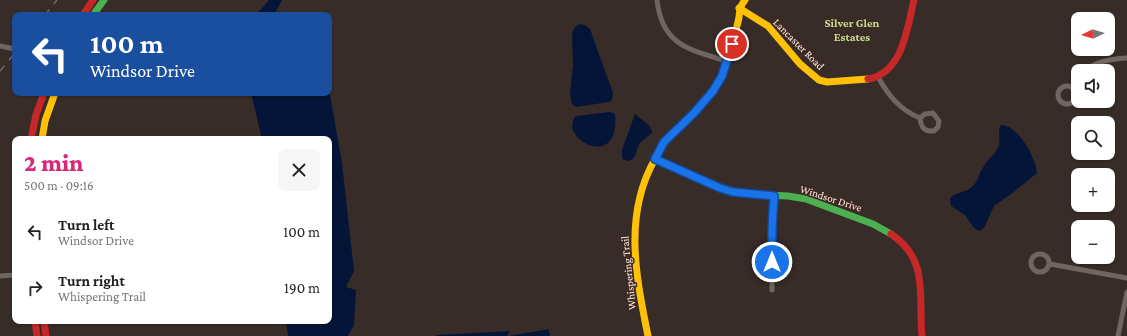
<!DOCTYPE html>
<meta charset="utf-8">
<style>
body{margin:0;font-family:"Crimson Pro",serif;background:#f6f6f6;color:#222;height:100vh;display:flex;flex-direction:column;font-size:15px;white-space:nowrap}
*{box-sizing:border-box;margin:0}
p{font-size:13px;color:#767676}
.icon{flex:none;width:22px;height:22px;fill:none;stroke:currentColor;stroke-width:2;stroke-linecap:round;stroke-linejoin:round}
.map{position:relative;flex:1;overflow:hidden}
.sheet{position:absolute;left:12px;top:136px;width:320px;height:188px;display:flex;flex-direction:column;background:#fff;border-radius:8px;box-shadow:0 1px 3px #0004}
.sheet>*{flex:none}
.top-card{position:absolute;left:12px;top:12px;width:320px;height:84px;border-radius:8px;box-shadow:0 1px 3px #0004;background:#1a4fa0;color:#fff;overflow:hidden}
.needle{width:26px;rotate:265deg}
.fabs{position:absolute;left:1071px;top:12px;display:grid;gap:8px}
.fabs a{display:grid;place-items:center;width:44px;height:44px;border-radius:8px;background:#fff;box-shadow:0 1px 3px #0004;font-size:20px}
.pin{position:absolute;display:grid;place-items:center;width:34px;height:34px;color:#fff;margin:-17px;border:2px solid #fff;border-radius:50%;box-shadow:0 1px 4px #0007}
.me{position:absolute;width:44px;margin:-22px;rotate:0deg;stroke-linejoin:round;filter:drop-shadow(0 0 3px #0008)}
.turn{display:flex;align-items:center;gap:14px;height:84px;padding:0 12px;font-size:18px}
.turn .icon{width:52px;height:52px;stroke-width:2.5}
.turn b{display:block;font-size:28px;line-height:34px}
.round{display:grid;place-items:center;flex:none;width:42px;height:42px;border-radius:8px;background:#f6f6f6}
.head{display:flex;align-items:center;justify-content:space-between;height:68px;padding:0 12px}
h1{font-size:24px;font-weight:800;line-height:30px;color:#db2777}
ul{padding:0;list-style:none}
li{display:flex;align-items:center;gap:12px;height:56px;padding:0 12px}
li div{flex:1}
li b{display:block;font-size:15px}
li em{font-style:normal}
.map>svg:first-child{display:block}
.water{fill:#051537}
.lines{fill:none;stroke-linecap:round;stroke-linejoin:round}
.street{stroke:#6f6662;stroke-width:5}
.fast{stroke:#4caf50;stroke-width:7}
.slow{stroke:#ffc107;stroke-width:7}
.jam{stroke:#c62828;stroke-width:7}
.rail{stroke:#746a67;stroke-width:1.5;stroke-dasharray:7 7;stroke-linecap:butt}
.route-casing{stroke:#114b97;stroke-width:10}
.route{stroke:#1a73e8;stroke-width:7}
.labels{text-anchor:middle;stroke-width:3;stroke-linejoin:round;paint-order:stroke}
.street-label{font-size:11px;fill:#fdede8;stroke:#3f2921}
.neighbourhood-label{font-size:12px;font-weight:bold;fill:#bfde97;stroke:#3f2921}
</style>
<div class="map">
<svg width="1127" height="336" viewBox="0 0 1127 336">
<rect width="100%" height="100%" fill="#382c28"/>
<!-- water -->
<g class="water">
<path d="M 269,0 L 282,0 L 274,15 L 256,15 Z"/>
<path d="M 579,24 L 585,25 L 590,29 L 613,93 L 612,100 L 609,102 L 576,107 L 572,104 L 570,93 L 573,66 L 572,35 L 574,28 Z"/>
<path d="M 329,89 L 342,163 L 354,271 L 346,287 L 356,290 L 354,325 L 348,336 L 288,336 L 286,321 L 329,321 L 329,139 L 262,139 L 251,93 L 329,93 Z"/>
<path d="M 610,112 L 615,114 C 621,173 556,138 576,116 Z"/>
<path d="M 635,114 C 641,120 652,124 652,133 C 649,136 645,138 642,141 C 634,148 639,159 628,161 L 622,159 L 622,150 Z"/>
<path d="M 1001,125 C 1018,125 1036,158 1037,173 L 1014,192 L 994,206 L 984,228 L 979,231 L 974,228 L 965,215 L 951,206 L 950,198 C 956,192 965,193 972,187 C 978,182 979,172 984,166 C 987,160 993,156 996,151 C 1003,142 996,132 1001,125 Z"/>
<path d="M 549,329 L 550,336 L 508,336 Z"/>
<path d="M 510,331 L 507,336 L 435,336 L 437,335 Z"/>
</g>
<g class="lines">
<!-- street -->
<g class="street">
<path d="M 657,0 C 662,45 688,49 726,61"/>
<path d="M 0,46 L 15,49"/>
<path d="M 1084,71 C 1097,61 1111,59 1127,58"/>
<path d="M 878,77 C 888,95 900,110 920,118 L 925,114 L 933,113 L 939,121 L 938,127 L 934,131 C 924,132 921,127 920,118"/>
<circle cx="1067" cy="95" r="9"/>
<path d="M 1072,87 L 1078,78"/>
<circle cx="1040" cy="263" r="9"/>
<path d="M 1050,264 L 1127,278"/>
<path d="M 0,276 L 15,275"/>
<path d="M 772,290 L 772,229 L 774,195"/>
<path d="M 1118,336 L 1127,292"/>
</g>
<!-- fast -->
<g class="fast">
<path d="M 93,15 L 104,0"/>
<path d="M 655,159 L 721,188 L 745,194 L 788,196 L 806,199 L 873,224 L 891,234"/>
</g>
<!-- slow -->
<g class="slow">
<path d="M 739,8 L 768,26 L 800,64 L 819,80 L 827,82 L 868,79"/>
<path d="M 42,139 L 45,121 L 55,93"/>
<path d="M 648,336 C 636,276 623,215 655,159 C 659,153 662,146 666,141 C 685,118 706,105 721,77 C 728,63 734,38 738,22 C 741,11 737,11 745,0"/>
</g>
<!-- jam -->
<g class="jam">
<path d="M 83,15 L 93,0"/>
<path d="M 868,79 C 903,73 907,29 914,0"/>
<path d="M 31,139 L 36,115 L 44,93"/>
<path d="M 891,234 C 930,260 918,297 922,336"/>
<path d="M 35,321 L 37,336"/>
<path d="M 44,321 L 46,336"/>
</g>
<!-- rail -->
<g class="rail">
<path d="M 45,15 L 57,0"/>
<path d="M 0,71 L 15,53"/>
</g>
</g>
<g class="lines">
<defs>
<path id="route" d="M 732,44 L 722,76 L 713,91 L 694,113 L 664,142 L 655,159 L 720,188 L 733,192 L 774,196 L 772,229 L 772,262"/>
</defs>
<!-- route casing -->
<use href="#route" class="route-casing"/>
<!-- route -->
<use href="#route" class="route"/>
</g>
<g class="labels">
<!-- street labels -->
<g class="street-label">
<text transform="translate(799 44) rotate(45)" y="4">Lancaster Road</text>
<text transform="translate(831 198) rotate(18)" y="4">Windsor Drive</text>
<text transform="translate(628 273) rotate(-96)" y="4">Whispering Trail</text>
</g>
<!-- neighbourhood labels -->
<g class="neighbourhood-label">
<text x="852" y="27">Silver Glen<tspan x="852" dy="14">Estates</tspan></text>
</g>
</g>
</svg>
<div class="fabs">
<a><svg class="needle" viewBox="-14 -14 28 28"><path d="M0-13l5 13h-10z" fill="#e53935"/><path d="M0 13l5-13h-10z" fill="#767676"/></svg></a>
<a><svg class="icon" aria-label="sound" viewBox="0 0 24 24"><path d="M4 9h4l5-4v14l-5-4H4zM17 9q2 3 0 6"/></svg></a>
<a><svg class="icon" aria-label="search" viewBox="0 0 24 24"><circle cx="10" cy="10" r="6"/><path d="M15 15l6 6"/></svg></a>
<a>+</a>
<a>−</a>
</div>
<div class="pin" style="left:732px;top:44px;background:#d93025"><svg class="icon" aria-label="arrive" viewBox="0 0 24 24"><path d="M6 21V4h12l-3 4 3 4H6"/></svg></div>
<svg class="me" style="left:772px;top:262px" viewBox="-20 -20 40 40"><circle r="17" fill="#1a73e8" stroke="#fff" stroke-width="3"/><path d="M0-11L8 9 0 5-8 9z" fill="#fff"/></svg>
<div class="top-card">
<div class="turn"><svg class="icon" aria-label="left" viewBox="0 0 24 24"><path d="M17 20v-9H6M10 6l-5 5 5 5"/></svg><div><b>100 m</b>Windsor Drive</div></div>
</div>
<section class="sheet">
<div class="head"><div><h1>2 min</h1><p>500 m · 09:16</p></div><a class="round"><svg class="icon" aria-label="close" viewBox="0 0 24 24"><path d="M6 6l12 12M18 6L6 18"/></svg></a></div>
<ul>
<li><svg class="icon" aria-label="left" viewBox="0 0 24 24"><path d="M17 20v-9H6M10 6l-5 5 5 5"/></svg><div><b>Turn left</b><p>Windsor Drive</p></div><em>100 m</em></li>
<li><svg class="icon" aria-label="right" viewBox="0 0 24 24"><path d="M7 20v-9h11M14 6l5 5-5 5"/></svg><div><b>Turn right</b><p>Whispering Trail</p></div><em>190 m</em></li>
</ul>
</section>
</div>
